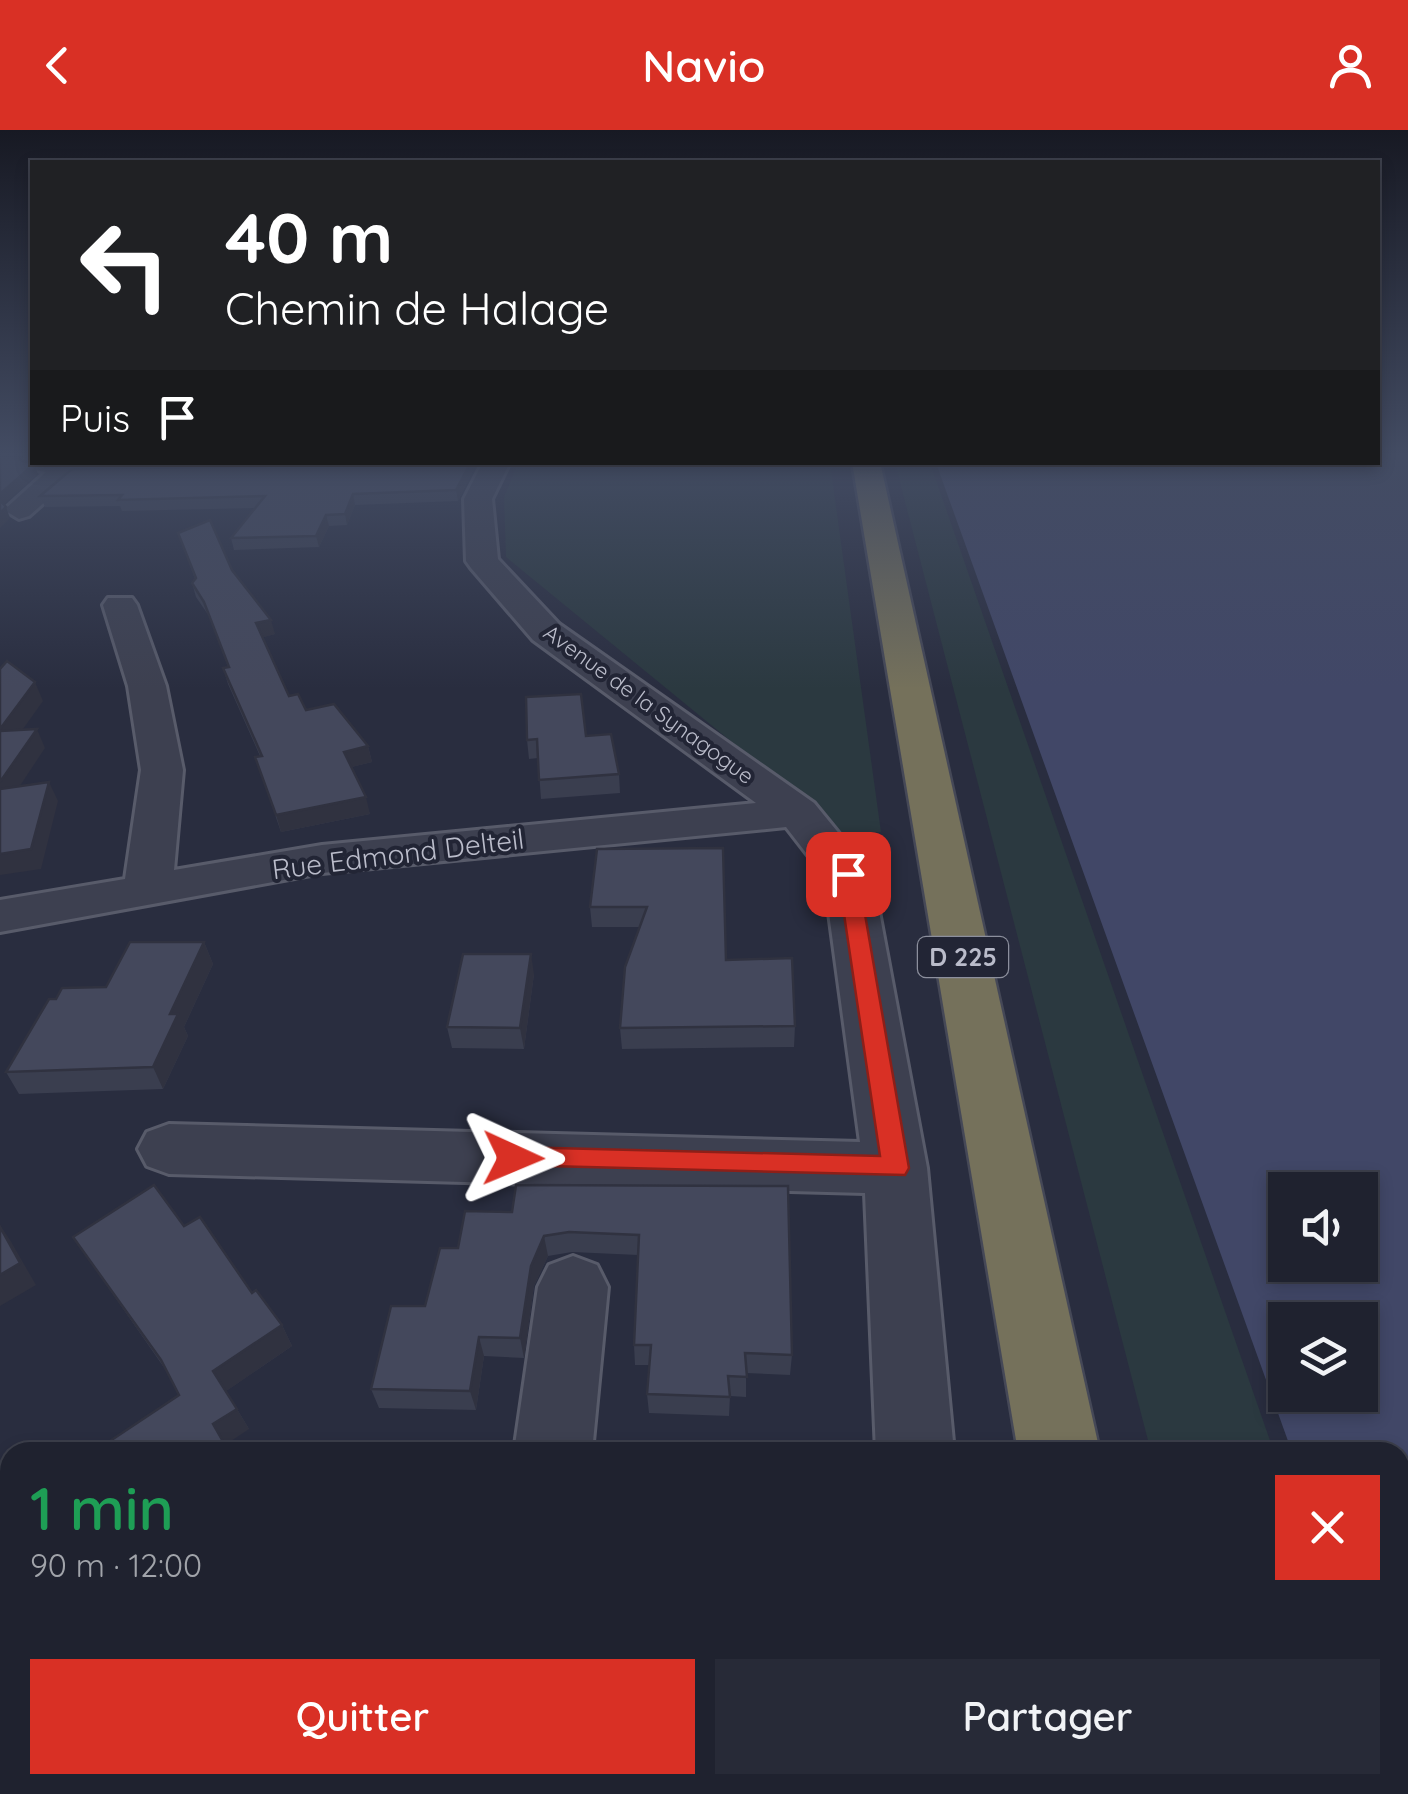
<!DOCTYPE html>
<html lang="fr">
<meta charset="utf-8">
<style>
body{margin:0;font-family:Quicksand,sans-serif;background:#272a37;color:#f1f3f6;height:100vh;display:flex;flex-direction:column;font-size:38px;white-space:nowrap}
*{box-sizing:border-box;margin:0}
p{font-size:32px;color:#a1a4aa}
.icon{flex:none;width:55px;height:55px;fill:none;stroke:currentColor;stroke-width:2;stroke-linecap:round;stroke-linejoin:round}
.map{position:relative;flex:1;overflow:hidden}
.sheet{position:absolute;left:0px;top:1312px;width:1410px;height:352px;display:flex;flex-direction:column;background:#1f222f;border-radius:30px 30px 0 0;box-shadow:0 5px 15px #0003,0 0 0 2px #3c3f4b}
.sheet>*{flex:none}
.top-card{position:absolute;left:30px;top:30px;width:1350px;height:305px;border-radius:0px;box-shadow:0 5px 15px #0003,0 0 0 2px #3c3f4b;background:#202124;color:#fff;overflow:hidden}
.buttons{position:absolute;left:1268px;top:1042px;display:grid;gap:20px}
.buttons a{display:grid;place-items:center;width:110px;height:110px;border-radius:0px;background:#1f222f;box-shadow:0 5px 15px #0003,0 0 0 2px #3c3f4b;font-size:50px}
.pin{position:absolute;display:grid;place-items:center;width:85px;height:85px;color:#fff;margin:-42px;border-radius:20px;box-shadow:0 5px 15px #0006}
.me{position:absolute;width:110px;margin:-55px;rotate:91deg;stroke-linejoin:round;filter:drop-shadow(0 0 8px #0008)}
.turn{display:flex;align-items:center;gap:35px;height:210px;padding:0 30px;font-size:45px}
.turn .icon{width:130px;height:130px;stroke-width:2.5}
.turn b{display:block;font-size:70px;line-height:85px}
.then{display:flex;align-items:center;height:95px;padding:0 30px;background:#0003;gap:20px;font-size:38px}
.round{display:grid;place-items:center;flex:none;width:105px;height:105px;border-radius:0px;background:#272a37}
.summary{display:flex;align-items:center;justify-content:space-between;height:170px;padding:0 30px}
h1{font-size:60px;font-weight:600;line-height:75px;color:#1e9e55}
.button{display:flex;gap:20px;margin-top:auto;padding:20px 30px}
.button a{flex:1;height:115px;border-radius:0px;background:#d93025;color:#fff;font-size:40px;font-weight:600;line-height:115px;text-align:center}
.button a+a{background:#272a37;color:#f1f3f6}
header{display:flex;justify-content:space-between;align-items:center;height:130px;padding:0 30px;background:#d93025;color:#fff;font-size:45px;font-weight:600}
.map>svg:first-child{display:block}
.green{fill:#2b3940}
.water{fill:#414767;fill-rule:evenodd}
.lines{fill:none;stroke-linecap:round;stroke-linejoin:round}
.minor-casing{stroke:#585b6a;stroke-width:6}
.highway-casing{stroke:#454857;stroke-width:5}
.minor{fill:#3d4050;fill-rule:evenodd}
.highway{fill:#75715b;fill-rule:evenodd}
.wall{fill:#3a3e4f}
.shaded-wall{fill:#303240}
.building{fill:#44485c;stroke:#303240;stroke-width:2.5}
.route{fill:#d93025;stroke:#8d1f18;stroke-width:2.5}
.labels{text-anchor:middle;stroke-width:8;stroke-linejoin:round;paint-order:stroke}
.far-street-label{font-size:22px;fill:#babcca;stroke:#222535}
.shield{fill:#222535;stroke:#8c8f9d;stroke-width:2.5}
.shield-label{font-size:25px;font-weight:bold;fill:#babcca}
.street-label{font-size:28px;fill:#babcca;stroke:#222535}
</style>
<header><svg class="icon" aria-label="back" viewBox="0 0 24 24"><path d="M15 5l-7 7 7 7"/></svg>Navio<svg class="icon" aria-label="person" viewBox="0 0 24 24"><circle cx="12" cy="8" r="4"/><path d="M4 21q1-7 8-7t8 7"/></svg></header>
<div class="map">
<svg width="1408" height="1664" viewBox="0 0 1408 1664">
<rect width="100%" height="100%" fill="#292d3f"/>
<!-- green -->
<g class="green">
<path d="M 518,333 L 830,333 L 881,702 L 843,703 L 506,427 L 504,367 Z"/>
<path d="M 895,333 L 930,333 L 1274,1322 L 1151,1322 Z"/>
<path d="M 1238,1655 L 1390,1655 L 1394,1664 L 1240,1664 Z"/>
</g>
<!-- water -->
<path class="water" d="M 1378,326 L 1408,326 L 1408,1647 L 1400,1625 L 1400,1322 L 1292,1322 L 936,333 L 1378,332 ZM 1285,1060 L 1360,1060 L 1360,1135 L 1285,1135 ZM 1285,1190 L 1360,1190 L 1360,1265 L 1285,1265 Z"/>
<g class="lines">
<defs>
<g id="minor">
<path d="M 27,326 L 32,326 L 32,332 L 282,335 L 269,343 L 74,346 L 29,386 L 19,389 L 4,380 L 46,342 L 27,338 L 23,332 Z"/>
<path d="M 483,332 L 510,332 L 492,369 L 498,429 L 559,494 L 814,673 L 872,744 L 927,1038 L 954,1322 L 876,1322 L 865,1063 L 169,1044 L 147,1036 L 138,1019 L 147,1002 L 169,994 L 860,1012 L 824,746 L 786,697 L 322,743 L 0,802 L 0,770 L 125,749 L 141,640 L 128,556 L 103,475 L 108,468 L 132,468 L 137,475 L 166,556 L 183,640 L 174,740 L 322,715 L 756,673 L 533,510 L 471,438 L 466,431 L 464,369 Z"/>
<path d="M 573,1126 L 597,1135 L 608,1157 L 592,1322 L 514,1322 L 538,1157 L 549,1135 Z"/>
<path d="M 0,1444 L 10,1448 L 10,1554 L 0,1550 Z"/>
<path d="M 10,1583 L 10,1655 L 46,1655 L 42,1664 L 0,1664 L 0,1587 Z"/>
<path d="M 912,1655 L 1006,1655 L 1009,1664 L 913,1664 Z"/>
</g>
<g id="highway">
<path d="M 852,332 L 880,332 L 1100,1322 L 1018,1322 Z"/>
<path d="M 1076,1655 L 1176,1655 L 1177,1664 L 1077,1664 Z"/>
</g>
</defs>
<!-- minor casing -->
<use href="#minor" class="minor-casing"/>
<!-- highway casing -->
<use href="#highway" class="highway-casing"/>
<!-- minor -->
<use href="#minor" class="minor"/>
<!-- highway -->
<use href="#highway" class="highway"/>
</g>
<!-- wall -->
<g class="wall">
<path d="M 477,332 L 458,371 L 355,375 L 347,395 L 329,396 L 319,417 L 234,420 L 231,408 L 256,378 L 122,381 L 120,376 L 45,377 L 40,366 L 266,336 Z"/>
<path d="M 178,403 L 232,440 L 275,504 L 263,507 L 289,566 L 306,580 L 368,616 L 372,632 L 351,637 L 370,684 L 281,702 L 255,627 L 260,626 L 228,554 L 223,538 L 228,537 L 209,486 L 196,467 L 192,453 L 195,449 Z"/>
<path d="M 586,606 L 619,644 L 620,663 L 541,669 L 538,628 L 529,629 L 527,610 Z"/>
<path d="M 597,719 L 726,830 L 795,896 L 794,917 L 622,919 L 620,898 L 640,797 L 592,797 L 590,777 Z"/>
<path d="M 204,812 L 213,834 L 184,897 L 188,906 L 163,959 L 19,964 L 6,942 L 106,857 Z"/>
<path d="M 534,844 L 524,919 L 452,918 L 447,897 Z"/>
<path d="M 788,1056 L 792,1225 L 790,1245 L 746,1243 L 746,1267 L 730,1266 L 729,1286 L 649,1283 L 647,1264 L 650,1235 L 635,1235 L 634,1215 L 638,1125 L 572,1122 L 548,1126 L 534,1156 L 524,1228 L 484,1226 L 476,1280 L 379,1278 L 371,1259 L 425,1176 L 458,1118 L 512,1082 Z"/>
<path d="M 184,1096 L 282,1195 L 292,1216 L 226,1261 L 249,1299 L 179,1265 L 165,1239 L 73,1107 Z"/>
</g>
<!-- shaded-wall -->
<g class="shaded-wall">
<path d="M 471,332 L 477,332 L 458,371 L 456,360 Z"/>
<path d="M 34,334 L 38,344 L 1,377 L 0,364 Z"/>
<path d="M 353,364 L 355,375 L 347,395 L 345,384 Z"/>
<path d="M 6,377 L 10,388 L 0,398 L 0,383 Z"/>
<path d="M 326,385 L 329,396 L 319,417 L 316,406 Z"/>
<path d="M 271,490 L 275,504 L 261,508 L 256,493 Z"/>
<path d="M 35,552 L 43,571 L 8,620 L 0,604 L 0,599 Z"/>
<path d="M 37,599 L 45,618 L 4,680 L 0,672 L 0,652 Z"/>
<path d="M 368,616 L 372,632 L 348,638 L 344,622 Z"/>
<path d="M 49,652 L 58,671 L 41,739 L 0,745 L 0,724 Z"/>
<path d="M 366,667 L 370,684 L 281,702 L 276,685 Z"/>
<path d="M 204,812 L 213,834 L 184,897 L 188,906 L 163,959 L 153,937 L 170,884 Z"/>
<path d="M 531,824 L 534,844 L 524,919 L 520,898 Z"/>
<path d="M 0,1095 L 10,1110 L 36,1155 L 0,1176 Z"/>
<path d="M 544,1106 L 548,1126 L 534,1156 L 524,1228 L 520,1208 L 531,1136 Z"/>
<path d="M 282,1195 L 292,1216 L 225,1262 L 213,1241 Z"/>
<path d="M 479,1207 L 484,1226 L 476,1280 L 470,1261 Z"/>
<path d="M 237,1279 L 249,1299 L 225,1315 L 213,1294 Z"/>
</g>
<!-- building -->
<g class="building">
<path d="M 0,326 L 18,326 L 22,331 L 34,334 L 0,364 Z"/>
<path d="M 272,332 L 471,332 L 456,360 L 353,364 L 345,384 L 326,385 L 316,406 L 231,408 L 265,366 L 118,370 L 122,365 L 40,366 L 72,339 L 266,336 Z"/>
<path d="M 0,370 L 6,377 L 0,383 Z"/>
<path d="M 210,390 L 232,440 L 271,490 L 256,493 L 289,566 L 298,564 L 306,580 L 334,574 L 368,616 L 344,622 L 366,667 L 276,685 L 255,627 L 262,626 L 223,538 L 229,537 L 204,472 L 192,453 L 196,448 L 178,403 Z"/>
<path d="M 7,531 L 35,552 L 0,599 L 0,539 Z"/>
<path d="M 581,564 L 586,606 L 611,604 L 619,644 L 539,650 L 537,609 L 527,610 L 526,567 Z"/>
<path d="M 37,599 L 0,652 L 0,601 Z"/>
<path d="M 49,652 L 31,719 L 0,724 L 0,659 Z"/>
<path d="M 723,718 L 726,830 L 792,828 L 795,896 L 620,898 L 625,837 L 647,777 L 590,777 L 597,719 Z"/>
<path d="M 130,812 L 204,812 L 170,884 L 178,884 L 153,937 L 6,942 L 49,869 L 56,869 L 62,858 L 106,857 Z"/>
<path d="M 463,824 L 531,824 L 520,898 L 447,897 Z"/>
<path d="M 154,1055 L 184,1096 L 200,1087 L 252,1163 L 256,1160 L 282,1195 L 213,1241 L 237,1279 L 213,1294 L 229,1322 L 100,1322 L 98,1319 L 179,1265 L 161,1230 L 73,1107 Z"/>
<path d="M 516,1055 L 788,1056 L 792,1225 L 745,1223 L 747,1247 L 728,1246 L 730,1267 L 647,1264 L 651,1215 L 634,1215 L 639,1105 L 569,1102 L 544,1106 L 531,1136 L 520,1208 L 479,1207 L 470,1261 L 371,1259 L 391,1176 L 425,1176 L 440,1118 L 458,1118 L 465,1081 L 512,1082 Z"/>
<path d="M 0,1097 L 20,1133 L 0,1145 Z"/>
<path d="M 339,1655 L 407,1655 L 413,1664 L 338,1664 L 335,1658 Z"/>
<path d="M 624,1655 L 829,1655 L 829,1664 L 623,1664 Z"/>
</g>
<!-- sky -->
<linearGradient id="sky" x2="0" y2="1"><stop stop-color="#171923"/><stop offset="0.58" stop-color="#434c63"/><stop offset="1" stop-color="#434c63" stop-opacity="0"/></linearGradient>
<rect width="1408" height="559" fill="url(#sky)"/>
<!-- route -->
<path class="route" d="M 848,738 L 858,744 L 909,1038 L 905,1045 L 503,1035 L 499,1028 L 503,1020 L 513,1017 L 880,1026 L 838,744 Z"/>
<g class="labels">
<!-- far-street labels -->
<g class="far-street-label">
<text transform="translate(649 574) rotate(36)" y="8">Avenue de la Synagogue</text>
</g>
<!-- shield labels -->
<rect class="shield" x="918" y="807" width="90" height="40" rx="8"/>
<g class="shield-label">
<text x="963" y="836">D 225</text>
</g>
<!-- street labels -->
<g class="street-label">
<text transform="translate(398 724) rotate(-7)" y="10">Rue Edmond Delteil</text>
</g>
</g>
</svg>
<div class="buttons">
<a><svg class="icon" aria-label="sound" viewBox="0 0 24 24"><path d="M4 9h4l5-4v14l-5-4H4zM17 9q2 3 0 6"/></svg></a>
<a><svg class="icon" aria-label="layers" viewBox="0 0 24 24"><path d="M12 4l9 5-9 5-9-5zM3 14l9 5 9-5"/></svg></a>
</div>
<div class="pin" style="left:848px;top:744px;background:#d93025"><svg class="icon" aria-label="arrive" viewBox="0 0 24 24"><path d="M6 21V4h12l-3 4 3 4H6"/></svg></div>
<svg class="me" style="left:513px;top:1028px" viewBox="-20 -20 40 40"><path d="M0-17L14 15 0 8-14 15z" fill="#d93025" stroke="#fff" stroke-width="4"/></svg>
<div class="top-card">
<div class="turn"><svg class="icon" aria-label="left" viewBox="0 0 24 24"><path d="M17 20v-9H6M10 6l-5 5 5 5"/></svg><div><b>40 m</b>Chemin de Halage</div></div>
<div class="then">Puis<svg class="icon" aria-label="arrive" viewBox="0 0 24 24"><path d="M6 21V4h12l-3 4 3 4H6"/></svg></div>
</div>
<section class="sheet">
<div class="summary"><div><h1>1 min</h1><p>90 m · 12:00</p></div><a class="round" style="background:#d93025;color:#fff"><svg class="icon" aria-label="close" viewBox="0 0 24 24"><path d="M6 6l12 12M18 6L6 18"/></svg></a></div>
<div class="button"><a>Quitter</a><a>Partager</a></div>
</section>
</div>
